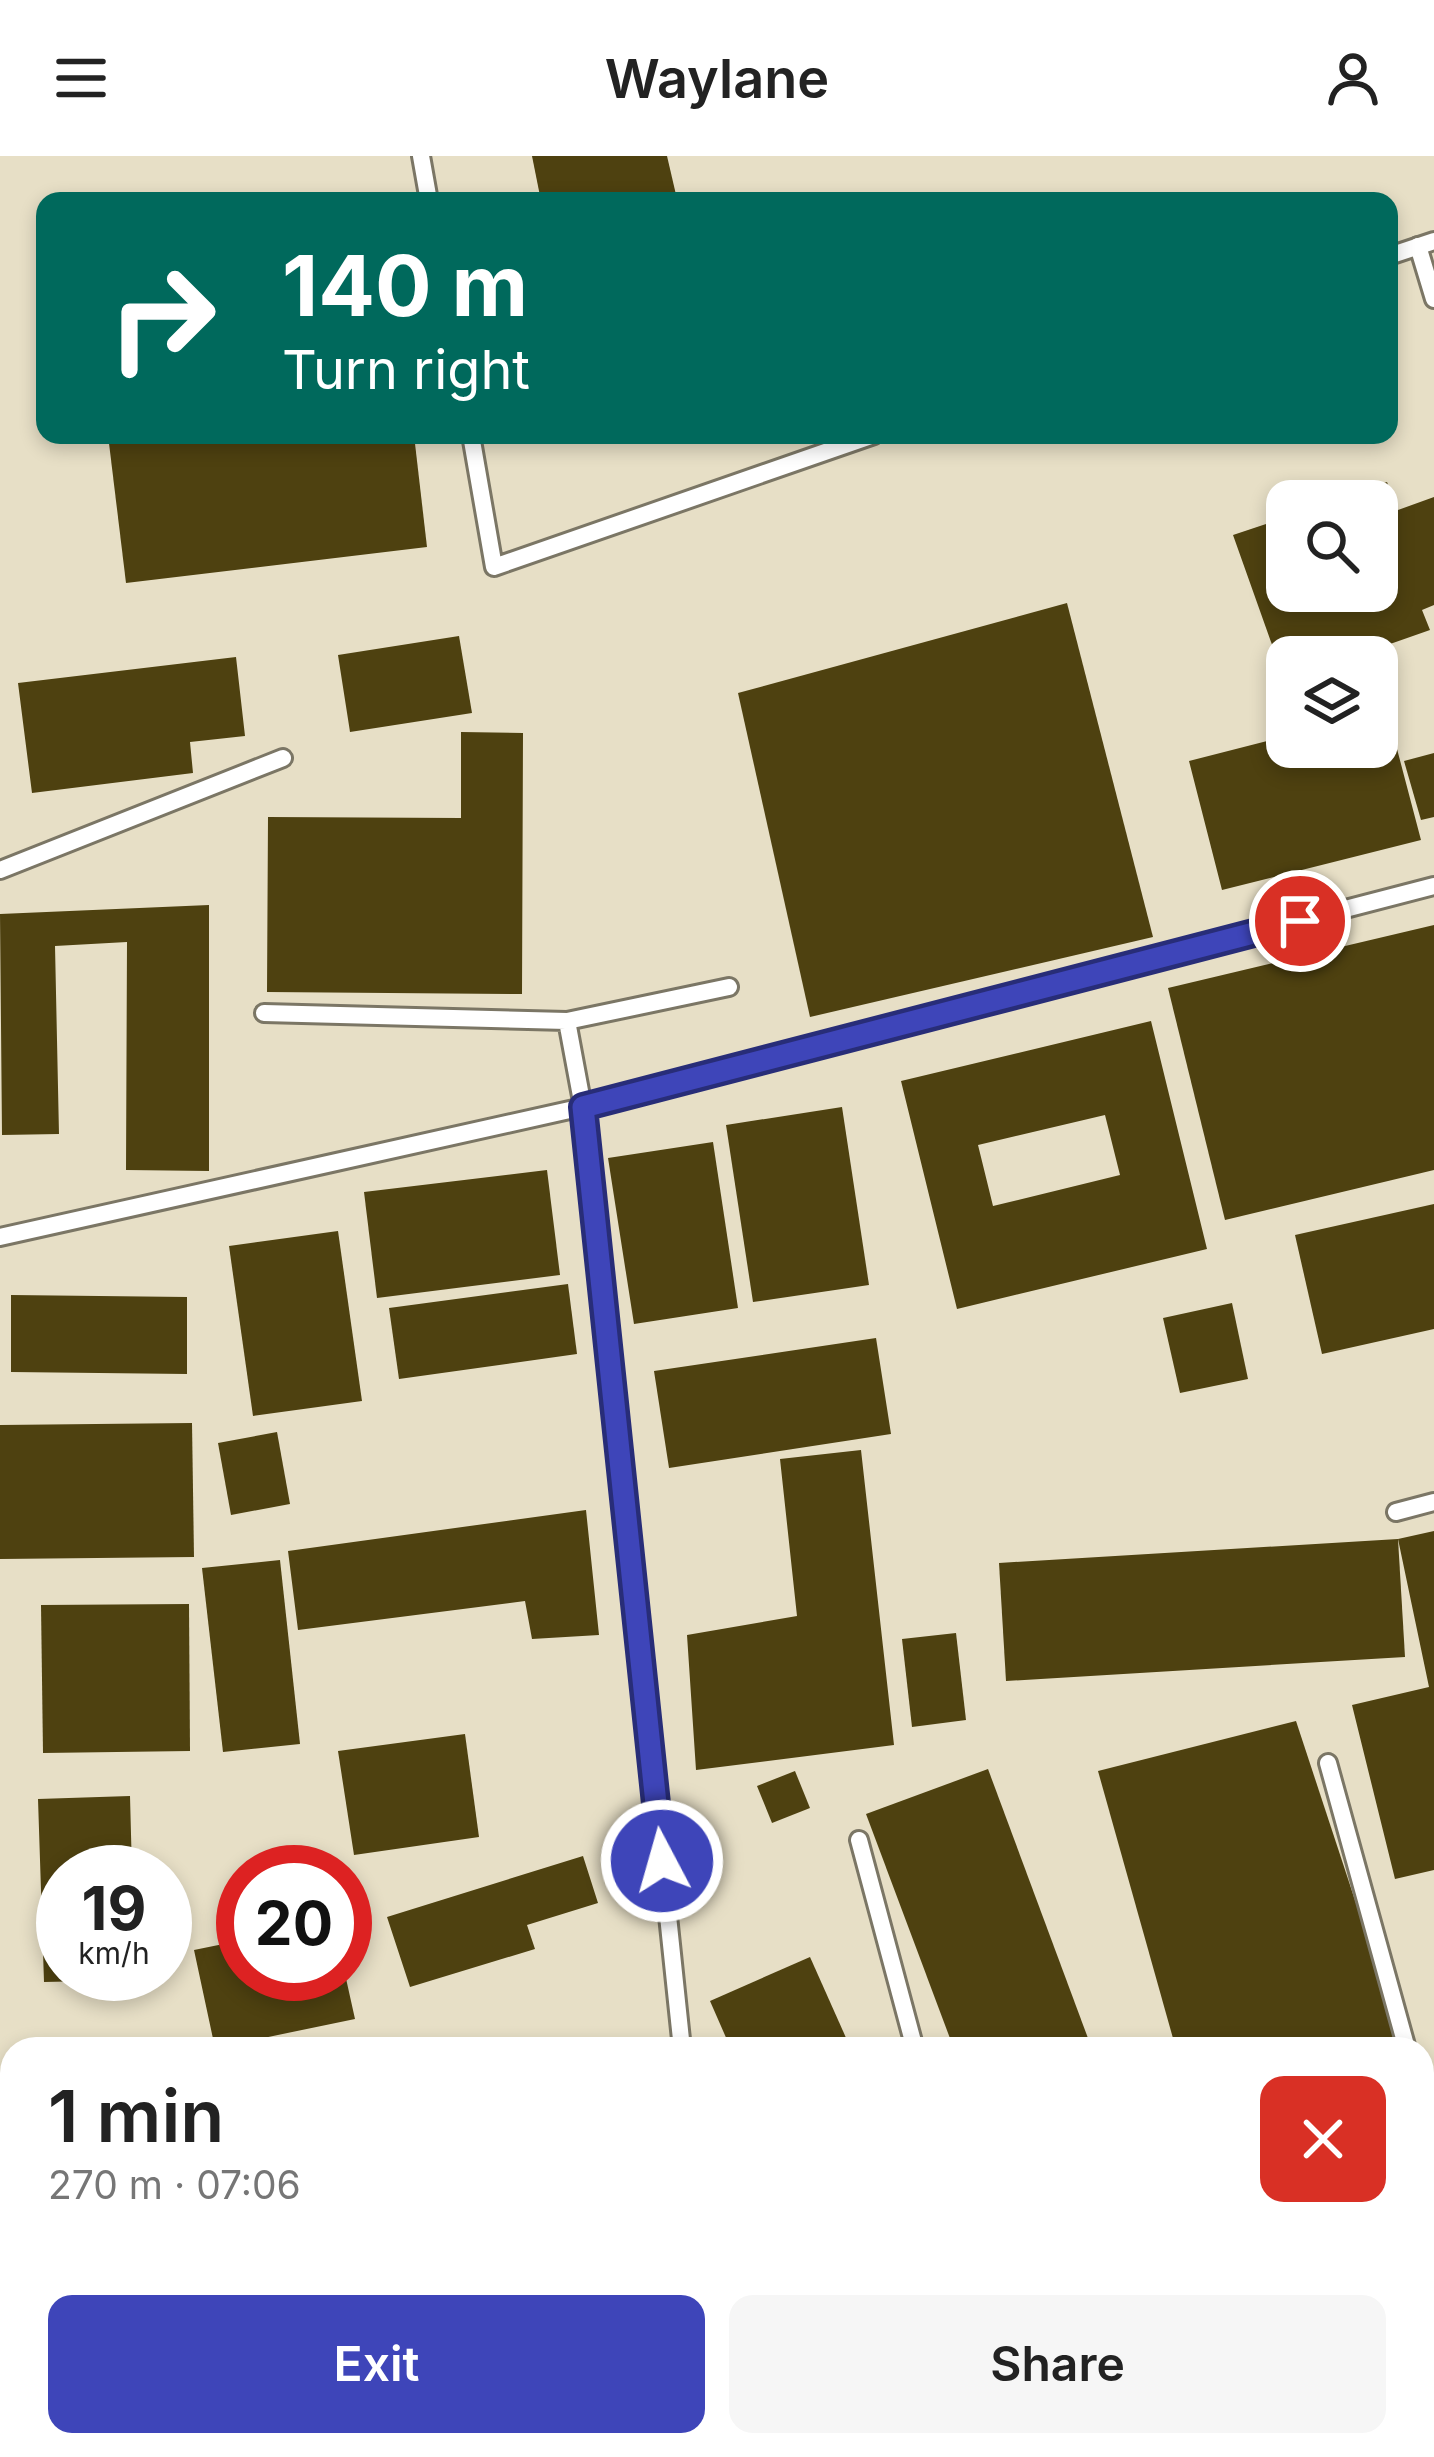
<!DOCTYPE html>
<meta charset="utf-8">
<style>
body{margin:0;font-family:Inter,sans-serif;background:#f6f6f6;color:#222;height:100vh;display:flex;flex-direction:column;font-size:45px;white-space:nowrap}
*{box-sizing:border-box;margin:0}
p{font-size:39px;color:#767676}
.icon{flex:none;width:66px;height:66px;fill:none;stroke:currentColor;stroke-width:2;stroke-linecap:round;stroke-linejoin:round}
.map{position:relative;flex:1;overflow:hidden}
.sheet{position:absolute;left:0px;top:1881px;width:1434px;height:420px;display:flex;flex-direction:column;background:#fff;border-radius:36px 36px 0 0;box-shadow:0 6px 18px #0003}
.sheet>*{flex:none}
.top-card{position:absolute;left:36px;top:36px;width:1362px;height:252px;border-radius:24px;box-shadow:0 6px 18px #0003;background:#00695c;color:#fff;overflow:hidden}
.buttons{position:absolute;left:1266px;top:324px;display:grid;gap:24px}
.buttons a{display:grid;place-items:center;width:132px;height:132px;border-radius:24px;background:#fff;box-shadow:0 6px 18px #0003;font-size:60px}
.speed{position:absolute;left:36px;top:1689px;display:flex;gap:24px;font-size:60px;font-weight:700;text-align:center}
.speed>*{display:grid;place-content:center;width:156px;height:156px;border-radius:50%;background:#fff;box-shadow:0 6px 18px #0003;line-height:1}
.speed small{font-size:30px;font-weight:400}
.speed .limit{border:18px solid #d22;background:#fff;color:#111}
.pin{position:absolute;display:grid;place-items:center;width:102px;height:102px;color:#fff;margin:-51px;border:6px solid #fff;border-radius:50%;box-shadow:0 3px 12px #0007}
.me{position:absolute;width:132px;margin:-66px;rotate:354deg;stroke-linejoin:round;filter:drop-shadow(0 0 9px #0008)}
.turn{display:flex;align-items:center;gap:42px;height:252px;padding:0 48px;font-size:54px}
.turn .icon{width:156px;height:156px;stroke-width:2.5}
.turn b{display:block;font-size:84px;line-height:102px}
.round{display:grid;place-items:center;flex:none;width:126px;height:126px;border-radius:24px;background:#f6f6f6}
.overview{display:flex;align-items:center;justify-content:space-between;height:204px;padding:0 48px}
h1{font-size:72px;font-weight:600;line-height:90px}
.button{display:flex;gap:24px;margin-top:auto;padding:24px 48px}
.button a{flex:1;height:138px;border-radius:24px;background:#3e45b9;color:#fff;font-size:48px;font-weight:600;line-height:138px;text-align:center}
.button a+a{background:#f6f6f6;color:#222}
header{display:flex;justify-content:space-between;align-items:center;height:156px;padding:0 48px;background:#fff;font-size:54px;font-weight:600}
.map>svg:first-child{display:block}
.built{fill:#e7dfc6;fill-rule:evenodd}
.building{fill:#4e4110;fill-rule:evenodd}
.lines{fill:none;stroke-linecap:round;stroke-linejoin:round}
.service-casing{stroke:#7b7665;stroke-width:22}
.minor-casing{stroke:#7b7665;stroke-width:39}
.secondary-casing{stroke:#7b7665;stroke-width:54}
.service{stroke:#fff;stroke-width:16}
.minor{stroke:#fff;stroke-width:33}
.secondary{stroke:#fff;stroke-width:48}
.route-casing{stroke:#282d78;stroke-width:30}
.route{stroke:#3e45b9;stroke-width:21}
</style>
<header><svg class="icon" aria-label="menu" viewBox="0 0 24 24"><path d="M4 6h16M4 12h16M4 18h16"/></svg>Waylane<svg class="icon" aria-label="person" viewBox="0 0 24 24"><circle cx="12" cy="8" r="4"/><path d="M4 21q1-7 8-7t8 7"/></svg></header>
<div class="map">
<svg width="1434" height="2301" viewBox="0 0 1434 2301">
<rect width="100%" height="100%" fill="#f0ead7"/>
<!-- built -->
<g class="built">
<path d="M 0,0 L 1434,0 L 1434,2072 L 1422,2075 L 1422,1893 L 12,1893 L 12,2289 L 812,2289 L 780,2301 L 0,2301 ZM 45,45 L 1389,45 L 1389,279 L 45,279 ZM 1287,345 L 1377,345 L 1377,435 L 1287,435 ZM 1287,501 L 1377,501 L 1377,591 L 1287,591 ZM 63,1716 L 165,1716 L 165,1818 L 63,1818 ZM 243,1716 L 345,1716 L 345,1818 L 243,1818 Z"/>
<path d="M 1434,2185 L 1434,2301 L 1114,2301 L 1147,2289 L 1422,2289 L 1422,2189 Z"/>
</g>
<!-- building -->
<g class="building">
<path d="M 532,0 L 667,0 L 677,43 L 541,45 Z"/>
<path d="M 108,279 L 414,279 L 427,391 L 126,427 Z"/>
<path d="M 1387,326 L 1398,354 L 1434,341 L 1434,449 L 1422,454 L 1430,474 L 1353,501 L 1287,501 L 1286,528 L 1233,379 L 1287,361 L 1287,435 L 1377,435 L 1377,345 L 1333,344 Z"/>
<path d="M 1067,447 L 1153,781 L 810,861 L 738,537 Z"/>
<path d="M 459,480 L 472,557 L 350,576 L 338,499 Z"/>
<path d="M 236,501 L 245,580 L 190,586 L 193,617 L 32,637 L 18,527 Z"/>
<path d="M 1387,555 L 1421,684 L 1222,734 L 1189,605 L 1287,580 L 1287,591 L 1377,591 L 1377,558 Z"/>
<path d="M 461,576 L 523,577 L 522,838 L 267,836 L 268,661 L 461,662 Z"/>
<path d="M 1434,597 L 1434,661 L 1421,664 L 1404,605 Z"/>
<path d="M 209,749 L 209,1015 L 126,1014 L 127,786 L 55,790 L 59,978 L 2,979 L 0,758 Z"/>
<path d="M 1434,769 L 1434,1014 L 1225,1064 L 1168,832 Z"/>
<path d="M 1151,865 L 1207,1093 L 957,1153 L 901,925 ZM 1105,959 L 1120,1019 L 993,1050 L 978,989 Z"/>
<path d="M 842,951 L 869,1129 L 753,1146 L 726,969 Z"/>
<path d="M 713,986 L 738,1152 L 634,1168 L 608,1002 Z"/>
<path d="M 547,1014 L 560,1119 L 377,1142 L 364,1036 Z"/>
<path d="M 1434,1048 L 1434,1173 L 1322,1198 L 1295,1079 Z"/>
<path d="M 338,1075 L 362,1245 L 253,1260 L 229,1090 Z"/>
<path d="M 568,1128 L 577,1198 L 399,1223 L 389,1152 Z"/>
<path d="M 11,1139 L 187,1141 L 187,1218 L 11,1216 Z"/>
<path d="M 1232,1147 L 1248,1223 L 1180,1237 L 1163,1162 Z"/>
<path d="M 876,1182 L 891,1278 L 669,1312 L 654,1215 Z"/>
<path d="M 192,1267 L 194,1401 L 0,1403 L 0,1269 Z"/>
<path d="M 277,1276 L 290,1348 L 231,1359 L 218,1287 Z"/>
<path d="M 861,1294 L 894,1589 L 696,1614 L 687,1479 L 797,1460 L 780,1303 Z"/>
<path d="M 586,1354 L 599,1479 L 532,1483 L 525,1445 L 298,1474 L 288,1395 Z"/>
<path d="M 1434,1375 L 1434,1714 L 1395,1723 L 1352,1549 L 1429,1531 L 1398,1383 Z"/>
<path d="M 1398,1383 L 1405,1501 L 1006,1525 L 999,1407 Z"/>
<path d="M 280,1404 L 300,1588 L 223,1596 L 202,1412 Z"/>
<path d="M 189,1448 L 190,1595 L 43,1597 L 41,1449 Z"/>
<path d="M 956,1477 L 966,1564 L 912,1571 L 902,1483 Z"/>
<path d="M 1296,1565 L 1404,1893 L 1176,1893 L 1098,1615 Z"/>
<path d="M 465,1578 L 479,1681 L 354,1699 L 338,1595 Z"/>
<path d="M 988,1613 L 1092,1893 L 954,1893 L 866,1658 Z"/>
<path d="M 795,1615 L 810,1652 L 772,1667 L 757,1630 Z"/>
<path d="M 130,1640 L 132,1716 L 63,1716 L 63,1818 L 136,1818 L 136,1824 L 44,1826 L 38,1643 Z"/>
<path d="M 583,1700 L 598,1747 L 527,1769 L 535,1793 L 410,1831 L 387,1761 Z"/>
<path d="M 243,1784 L 243,1818 L 345,1818 L 355,1863 L 215,1892 L 194,1794 Z"/>
<path d="M 810,1801 L 851,1893 L 731,1893 L 710,1845 Z"/>
<path d="M 1434,1977 L 1434,2047 L 1422,2051 L 1422,1980 Z"/>
<path d="M 38,2289 L 183,2289 L 184,2301 L 38,2301 Z"/>
</g>
<g class="lines">
<defs>
<g id="service">
<path d="M 421,0 L 429,45"/>
<path d="M 1418,90 L 1434,143"/>
<path d="M 1389,100 L 1434,85"/>
<path d="M 471,279 L 494,411 L 874,279"/>
<path d="M 0,714 L 283,602"/>
<path d="M 264,857 L 567,865 L 583,951 L 682,1893"/>
<path d="M 567,865 L 729,831"/>
<path d="M 0,1081 L 583,951 L 1434,730"/>
<path d="M 1396,1356 L 1434,1346"/>
<path d="M 1328,1607 L 1407,1893"/>
<path d="M 859,1684 L 915,1893"/>
<path d="M 1422,1947 L 1422,1962"/>
<path d="M 724,2289 L 725,2301"/>
</g>
<path id="minor" d="M 1401,2289 L 1404,2301"/>
<g id="secondary">
<path d="M 1422,2110 L 1434,2106"/>
<path d="M 1422,2166 L 1434,2162"/>
<path d="M 808,2301 L 845,2289"/>
<path d="M 1023,2301 L 1057,2289"/>
</g>
</defs>
<!-- service casing -->
<use href="#service" class="service-casing"/>
<!-- minor casing -->
<use href="#minor" class="minor-casing"/>
<!-- secondary casing -->
<use href="#secondary" class="secondary-casing"/>
<!-- service -->
<use href="#service" class="service"/>
<!-- minor -->
<use href="#minor" class="minor"/>
<!-- secondary -->
<use href="#secondary" class="secondary"/>
</g>
<g class="lines">
<defs>
<path id="route" d="M 662,1705 L 583,951 L 1300,765"/>
</defs>
<!-- route casing -->
<use href="#route" class="route-casing"/>
<!-- route -->
<use href="#route" class="route"/>
</g>
</svg>
<div class="buttons">
<a><svg class="icon" aria-label="search" viewBox="0 0 24 24"><circle cx="10" cy="10" r="6"/><path d="M15 15l6 6"/></svg></a>
<a><svg class="icon" aria-label="layers" viewBox="0 0 24 24"><path d="M12 4l9 5-9 5-9-5zM3 14l9 5 9-5"/></svg></a>
</div>
<div class="speed"><div>19<small>km/h</small></div><div class="limit">20</div></div>
<div class="pin" style="left:1300px;top:765px;background:#d93025"><svg class="icon" aria-label="arrive" viewBox="0 0 24 24"><path d="M6 21V4h12l-3 4 3 4H6"/></svg></div>
<svg class="me" style="left:662px;top:1705px" viewBox="-20 -20 40 40"><circle r="17" fill="#3e45b9" stroke="#fff" stroke-width="3"/><path d="M0-11L8 9 0 5-8 9z" fill="#fff"/></svg>
<div class="top-card">
<div class="turn"><svg class="icon" aria-label="right" viewBox="0 0 24 24"><path d="M7 20v-9h11M14 6l5 5-5 5"/></svg><div><b>140 m</b>Turn right</div></div>
</div>
<section class="sheet">
<div class="overview"><div><h1>1 min</h1><p>270 m · 07:06</p></div><a class="round" style="background:#d93025;color:#fff"><svg class="icon" aria-label="close" viewBox="0 0 24 24"><path d="M6 6l12 12M18 6L6 18"/></svg></a></div>
<div class="button"><a>Exit</a><a>Share</a></div>
</section>
</div>
